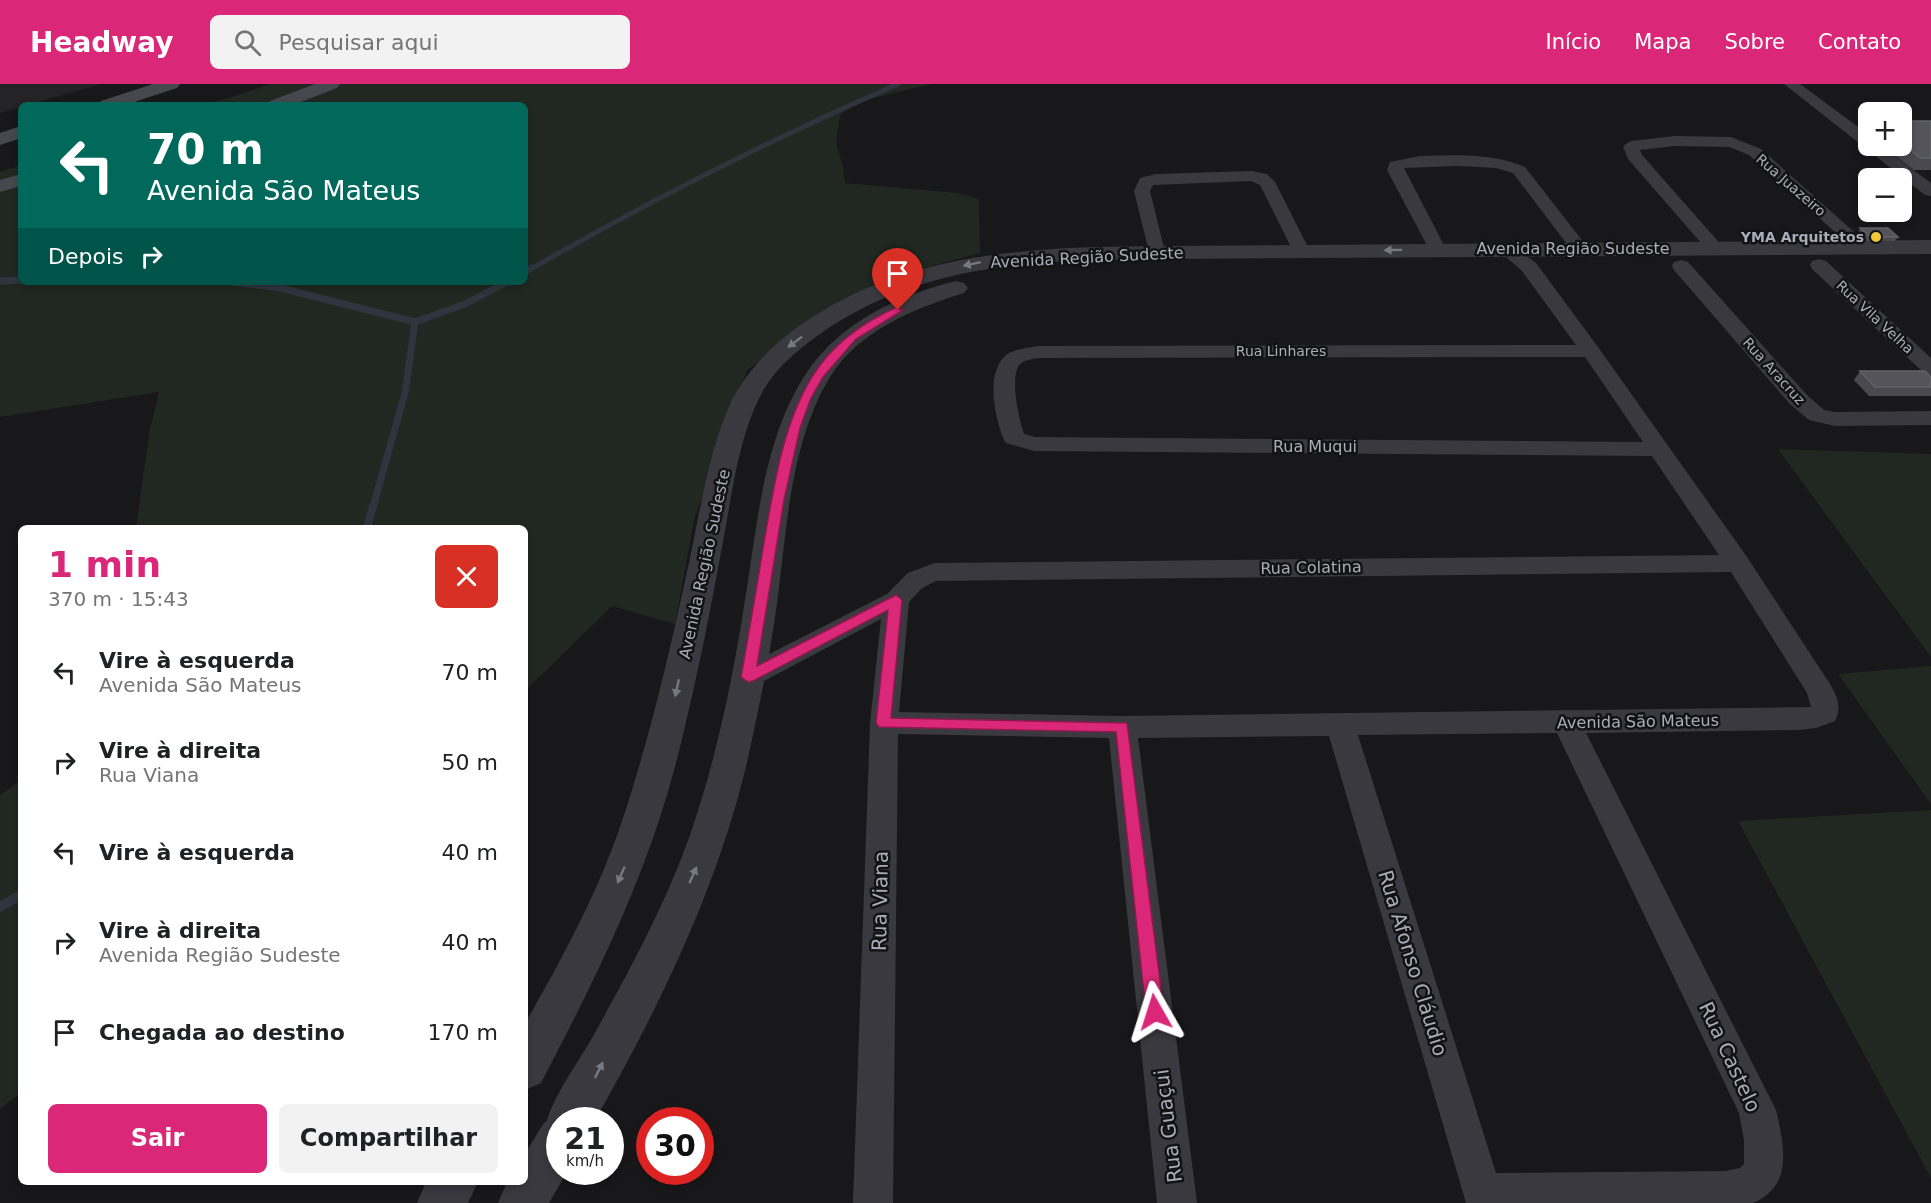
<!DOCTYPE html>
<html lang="pt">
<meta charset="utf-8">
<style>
body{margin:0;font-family:"DejaVu Sans",sans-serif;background:#f2f2f2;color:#202124;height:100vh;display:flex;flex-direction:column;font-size:22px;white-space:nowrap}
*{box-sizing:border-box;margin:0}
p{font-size:20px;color:#757577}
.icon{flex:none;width:33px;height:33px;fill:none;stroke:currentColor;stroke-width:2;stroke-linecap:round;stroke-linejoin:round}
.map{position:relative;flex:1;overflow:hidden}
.sheet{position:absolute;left:18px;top:441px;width:510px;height:660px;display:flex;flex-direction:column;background:#fff;border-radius:9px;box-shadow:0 3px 9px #0003}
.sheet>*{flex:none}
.top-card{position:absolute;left:18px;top:18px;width:510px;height:183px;border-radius:9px;box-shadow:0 3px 9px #0003;background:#00695c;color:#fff;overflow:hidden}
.buttons{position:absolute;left:1858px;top:18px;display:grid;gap:12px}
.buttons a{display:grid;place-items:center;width:54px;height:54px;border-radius:9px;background:#fff;box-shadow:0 3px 9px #0003;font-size:30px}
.speed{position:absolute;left:546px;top:1023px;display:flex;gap:12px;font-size:30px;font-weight:700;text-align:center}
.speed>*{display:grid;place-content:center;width:78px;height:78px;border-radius:50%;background:#fff;box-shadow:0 3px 9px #0003;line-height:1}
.speed small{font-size:15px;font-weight:400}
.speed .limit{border:9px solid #d22;background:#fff;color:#111}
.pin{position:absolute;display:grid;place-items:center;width:51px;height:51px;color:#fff;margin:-62px -26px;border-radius:50% 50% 50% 0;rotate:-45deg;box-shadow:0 0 6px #0007}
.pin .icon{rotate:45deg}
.me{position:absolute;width:66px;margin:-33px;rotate:354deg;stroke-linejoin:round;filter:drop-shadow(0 0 4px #0008)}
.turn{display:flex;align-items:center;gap:21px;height:126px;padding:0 30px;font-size:27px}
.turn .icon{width:78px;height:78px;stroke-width:2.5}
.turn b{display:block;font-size:42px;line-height:51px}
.then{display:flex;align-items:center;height:57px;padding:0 30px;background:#0003;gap:12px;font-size:22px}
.round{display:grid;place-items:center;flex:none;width:63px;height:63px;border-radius:9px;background:#f2f2f2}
.summary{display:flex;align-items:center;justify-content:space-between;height:102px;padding:0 30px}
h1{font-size:36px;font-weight:600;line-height:45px;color:#db2777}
.button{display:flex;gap:12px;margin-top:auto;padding:12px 30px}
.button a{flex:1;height:69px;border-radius:9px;background:#db2777;color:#fff;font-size:24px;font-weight:600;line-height:69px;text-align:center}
.button a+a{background:#f2f2f2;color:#202124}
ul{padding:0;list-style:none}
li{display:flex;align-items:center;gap:18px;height:90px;padding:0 30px}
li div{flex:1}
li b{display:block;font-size:22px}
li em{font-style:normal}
header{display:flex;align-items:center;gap:36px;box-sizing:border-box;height:84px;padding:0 30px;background:#db2777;color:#fff}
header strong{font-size:28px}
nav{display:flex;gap:33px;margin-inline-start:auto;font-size:21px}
.search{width:420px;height:54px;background:#f2f2f2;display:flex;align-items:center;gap:15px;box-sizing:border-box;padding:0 21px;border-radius:9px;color:#757577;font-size:22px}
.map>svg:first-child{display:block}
.built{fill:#242427}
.green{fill:#202821}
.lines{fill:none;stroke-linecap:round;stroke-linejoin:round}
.stream-far3{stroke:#2e353e;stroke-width:5}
.stream-far2{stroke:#2e353e;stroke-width:7}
.stream-far1{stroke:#2e353e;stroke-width:8}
.stream{stroke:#2e353e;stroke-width:10}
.minor{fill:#39393f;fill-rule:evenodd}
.tertiary{fill:#39393f;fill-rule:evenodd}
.secondary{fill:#47484f;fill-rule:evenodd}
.wall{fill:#49494f}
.building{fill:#54545a;stroke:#616269;stroke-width:1.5}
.oneway{fill:#777982}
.route{fill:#db2777;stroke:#8e194d;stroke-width:1.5}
.poi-dot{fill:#f1c738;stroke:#131315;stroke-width:2}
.labels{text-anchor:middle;stroke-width:5;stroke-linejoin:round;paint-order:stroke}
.far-street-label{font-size:14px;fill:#aaadb9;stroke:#131315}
.far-poi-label{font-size:14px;font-weight:bold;fill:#aaadb9;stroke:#131315;text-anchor:end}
.street-label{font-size:16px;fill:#aaadb9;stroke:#131315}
.near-street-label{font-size:20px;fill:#aaadb9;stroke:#131315}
</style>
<header>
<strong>Headway</strong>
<div class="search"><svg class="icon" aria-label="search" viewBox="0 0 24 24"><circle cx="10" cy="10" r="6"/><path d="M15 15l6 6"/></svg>Pesquisar aqui</div>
<nav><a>Início</a><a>Mapa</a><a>Sobre</a><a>Contato</a></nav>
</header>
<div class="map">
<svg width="1931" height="1119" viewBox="0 0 1931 1119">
<rect width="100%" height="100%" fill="#18181a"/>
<!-- built -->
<path class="built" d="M 0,0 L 101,0 L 28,21 L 21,21 L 21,23 L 0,29 Z"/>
<!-- green -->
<g class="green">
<path d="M 271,0 L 931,0 L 857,18 L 840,31 L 836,59 L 843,83 L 845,99 L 957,109 L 979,115 L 980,169 L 879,196 L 747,286 L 694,436 L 675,540 L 612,522 L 525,607 L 525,444 L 136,444 L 150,345 L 159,308 L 0,333 L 0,88 L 21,81 L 21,198 L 525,198 L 525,21 L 207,21 Z"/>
<path d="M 1778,365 L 1931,370 L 1931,573 Z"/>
<path d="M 1931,582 L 1931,720 L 1838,590 Z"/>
<path d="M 21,696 L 21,1008 L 0,1025 L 0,711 Z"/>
<path d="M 1931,726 L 1931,1094 L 1738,737 Z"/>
</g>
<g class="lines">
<!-- stream-far3 -->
<path class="stream-far3" d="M 529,186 C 649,117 771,55 898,0"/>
<!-- stream-far2 -->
<g class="stream-far2">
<path d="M 525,188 L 531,184"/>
<path d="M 0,197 L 21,196"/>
<path d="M 231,198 L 280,204 L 415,238 L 465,220 L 507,198"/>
<path d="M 373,423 L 405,309 L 415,238"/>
</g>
<!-- stream-far1 -->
<path class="stream-far1" d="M 367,444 L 373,422"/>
<!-- stream -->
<path class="stream" d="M 0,823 L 21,811"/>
<!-- minor -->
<g class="minor">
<path d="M 1784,0 L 1800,0 L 1869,51 L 1869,62 L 1881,62 L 1931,99 L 1931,112 L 1925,111 Z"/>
<path d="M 1675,52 L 1731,53 L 1761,65 L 1871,163 L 1868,167 L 1856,167 L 1749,71 L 1729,63 L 1675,62 L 1640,66 L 1642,71 L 1724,164 L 1721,168 L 1709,168 L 1628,75 L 1623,62 L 1631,57 Z"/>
<path d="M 1420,72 C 1455,71 1493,69 1525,83 L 1588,164 L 1585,168 L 1573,168 L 1513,89 L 1496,84 L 1458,82 L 1404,84 L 1446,165 L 1443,169 L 1431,169 L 1387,86 L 1390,78 Z"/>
<path d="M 1251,87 L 1267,90 L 1275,98 L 1310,167 L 1307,171 L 1295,171 L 1260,101 L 1251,97 L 1153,101 L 1150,107 L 1165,168 L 1162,172 L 1150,172 L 1134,107 L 1140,94 L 1156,90 Z"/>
<path d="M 1506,160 L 1512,161 L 1536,179 L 1598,263 L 1747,473 L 1830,600 C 1837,612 1842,623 1835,637 L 1816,644 L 1799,646 L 1586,649 L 1776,1026 C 1784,1061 1794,1102 1753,1119 L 1466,1119 L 1329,652 L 1138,654 L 1197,1119 L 1157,1119 L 1109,654 L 898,650 L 893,1119 L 853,1119 L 870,639 L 881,535 L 758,600 L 748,603 L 738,600 L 734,593 L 738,586 L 887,510 L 908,489 L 935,479 L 1719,471 L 1652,372 L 1034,367 L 1006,359 L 1003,354 C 995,332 985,289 1006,271 C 1014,265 1028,264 1038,262 L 1576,261 L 1522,187 L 1497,165 L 1500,161 ZM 1585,273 L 1643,358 L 1035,353 L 1024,350 C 1019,336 1009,292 1020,280 C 1025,276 1032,275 1038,274 ZM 1731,488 L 1807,609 L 1811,623 L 1122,632 L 899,628 L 909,518 L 922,504 L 936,497 ZM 1557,649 L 1739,1029 L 1744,1056 L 1744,1080 L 1740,1084 L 1725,1087 L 1496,1089 L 1358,651 Z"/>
<path d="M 1819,175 L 1826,177 L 1931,274 L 1931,291 L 1924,289 L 1812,185 L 1810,181 L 1812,177 Z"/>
<path d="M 1681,176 L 1688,178 L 1806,310 L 1824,326 L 1835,328 L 1931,327 L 1931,341 L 1835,342 L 1809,336 L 1790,320 L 1674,186 L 1672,182 L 1674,178 Z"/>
</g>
<!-- tertiary -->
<g class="tertiary">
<path d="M 1931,156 L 1931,170 L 1161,175 C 1043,176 929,177 827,245 C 804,261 779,280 764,305 C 738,351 732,412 722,463 C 710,529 697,594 681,659 C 651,784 600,886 541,999 L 525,1006 C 525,990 521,953 526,939 C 528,932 534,925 537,918 C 547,900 557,883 566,865 C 593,814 615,763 631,709 C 655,632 673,553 690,474 C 701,422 709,365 732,316 C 750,282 778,255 811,234 C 915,166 1040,163 1161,162 Z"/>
<path d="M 956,197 L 964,199 L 968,204 L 964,209 C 915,224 858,247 830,293 C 790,359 787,445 777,519 C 771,566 761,613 751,660 C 724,790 661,921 595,1036 L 560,1036 L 560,1088 L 567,1088 L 549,1119 L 498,1119 L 507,1098 L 525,1098 L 525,1069 L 544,1039 L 547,1037 C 554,1010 582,973 596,947 C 634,878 672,808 696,733 C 718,665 733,593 744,522 C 757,446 762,358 805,291 C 839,239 898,211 956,197 Z"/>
<path d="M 426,1098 L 478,1098 L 468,1119 L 417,1119 Z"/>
</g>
<!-- secondary -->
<g class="secondary">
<path d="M 153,0 L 180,0 L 177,4 L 125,21 L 98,21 L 101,17 Z"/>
<path d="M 315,0 L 340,0 L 337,4 L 293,21 L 267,21 L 270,17 Z"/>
<path d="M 21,42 L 21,54 L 0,61 L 0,49 Z"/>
<path d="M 21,90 L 21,102 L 0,108 L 0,96 Z"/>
</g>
</g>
<!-- wall -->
<g class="wall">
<path d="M 1902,37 L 1931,37 L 1931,86 L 1914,86 L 1882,62 L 1902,62 Z"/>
<path d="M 1869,43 L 1869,51 L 1866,49 Z"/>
<path d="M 1860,144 L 1898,153 L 1895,157 L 1867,157 L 1858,149 Z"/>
<path d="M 1860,287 L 1931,293 L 1931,312 L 1869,312 L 1854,296 Z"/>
</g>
<!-- building -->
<g class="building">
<path d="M 1902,37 L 1931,37 L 1931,74 L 1921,74 L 1902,60 Z"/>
<path d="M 1860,144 L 1888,144 L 1898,153 L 1870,153 Z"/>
<path d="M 1860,287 L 1925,287 L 1931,293 L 1931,303 L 1875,303 Z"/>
</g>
<!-- one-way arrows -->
<defs><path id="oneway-solid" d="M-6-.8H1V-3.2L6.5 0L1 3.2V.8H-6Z" transform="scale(1.5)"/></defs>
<g class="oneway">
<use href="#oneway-solid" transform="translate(1393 166) rotate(179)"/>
<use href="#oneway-solid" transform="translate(972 180) rotate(168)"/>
<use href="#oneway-solid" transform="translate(795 258) rotate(143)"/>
<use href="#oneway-solid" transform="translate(677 604) rotate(102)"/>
<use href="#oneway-solid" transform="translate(621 791) rotate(114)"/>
<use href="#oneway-solid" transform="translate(693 791) rotate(-66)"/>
<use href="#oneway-solid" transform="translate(599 986) rotate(-63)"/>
</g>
<!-- route -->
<path class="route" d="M 895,224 L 903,226 L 856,255 L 823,293 L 811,314 L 800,344 L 784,416 L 757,582 L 896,511 L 902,516 L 891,634 L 1127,639 L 1164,928 L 1162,934 L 1155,937 L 1149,934 L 1146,928 L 1116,648 L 879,643 L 876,639 L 888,526 L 753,597 L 748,598 L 741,593 C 749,548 757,503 764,458 C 774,403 782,342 812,293 C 831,262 862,239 895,224 Z"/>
<!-- markers -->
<circle class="poi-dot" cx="1876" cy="153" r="6"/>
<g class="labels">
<!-- far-street labels -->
<g class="far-street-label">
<text transform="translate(1791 101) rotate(41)" y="5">Rua Juazeiro</text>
<text transform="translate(1875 233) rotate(43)" y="5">Rua Vila Velha</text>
<text x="1281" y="272">Rua Linhares</text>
<text transform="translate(1774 287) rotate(48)" y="5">Rua Aracruz</text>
</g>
<!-- far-poi labels -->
<g class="far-poi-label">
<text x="1864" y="158">YMA Arquitetos</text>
</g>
<!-- street labels -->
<g class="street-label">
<text x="1573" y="170">Avenida Região Sudeste</text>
<text transform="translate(1087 173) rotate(-3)" y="6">Avenida Região Sudeste</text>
<text x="1315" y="368">Rua Muqui</text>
<text transform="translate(704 480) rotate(-78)" y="6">Avenida Região Sudeste</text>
<text transform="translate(1311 483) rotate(-1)" y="6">Rua Colatina</text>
<text transform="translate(1638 637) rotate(-1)" y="6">Avenida São Mateus</text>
</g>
<!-- near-street labels -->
<g class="near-street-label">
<text transform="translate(880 817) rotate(-89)" y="7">Rua Viana</text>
<text transform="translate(1413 879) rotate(73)" y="7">Rua Afonso Cláudio</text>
<text transform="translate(1730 973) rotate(65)" y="7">Rua Castelo</text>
<text transform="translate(1168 1042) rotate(-97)" y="7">Rua Guaçui</text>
</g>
</g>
</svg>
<div class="buttons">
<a>+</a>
<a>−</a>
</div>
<div class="speed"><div>21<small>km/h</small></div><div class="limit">30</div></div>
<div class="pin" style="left:898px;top:226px;background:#d93025"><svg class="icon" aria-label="arrive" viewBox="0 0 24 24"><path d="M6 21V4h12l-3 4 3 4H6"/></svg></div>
<svg class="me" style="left:1155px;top:928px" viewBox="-20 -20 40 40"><path d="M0-17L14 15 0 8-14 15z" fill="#db2777" stroke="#fff" stroke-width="4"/></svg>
<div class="top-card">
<div class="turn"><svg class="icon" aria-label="left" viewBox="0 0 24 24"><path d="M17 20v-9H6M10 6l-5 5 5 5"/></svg><div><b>70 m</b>Avenida São Mateus</div></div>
<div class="then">Depois<svg class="icon" aria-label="right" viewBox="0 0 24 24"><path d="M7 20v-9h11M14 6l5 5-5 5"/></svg></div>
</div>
<section class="sheet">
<div class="summary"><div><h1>1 min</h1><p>370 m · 15:43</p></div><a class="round" style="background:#d93025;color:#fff"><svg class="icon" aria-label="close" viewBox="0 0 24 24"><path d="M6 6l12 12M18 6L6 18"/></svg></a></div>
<ul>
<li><svg class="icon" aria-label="left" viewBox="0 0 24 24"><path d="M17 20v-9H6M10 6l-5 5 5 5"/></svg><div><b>Vire à esquerda</b><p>Avenida São Mateus</p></div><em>70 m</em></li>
<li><svg class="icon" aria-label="right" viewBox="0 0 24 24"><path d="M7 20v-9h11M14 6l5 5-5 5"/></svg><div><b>Vire à direita</b><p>Rua Viana</p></div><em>50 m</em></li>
<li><svg class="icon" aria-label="left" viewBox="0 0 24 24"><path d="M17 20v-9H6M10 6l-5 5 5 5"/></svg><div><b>Vire à esquerda</b></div><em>40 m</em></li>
<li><svg class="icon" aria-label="right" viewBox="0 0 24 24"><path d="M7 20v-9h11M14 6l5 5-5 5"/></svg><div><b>Vire à direita</b><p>Avenida Região Sudeste</p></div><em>40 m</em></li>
<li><svg class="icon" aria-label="arrive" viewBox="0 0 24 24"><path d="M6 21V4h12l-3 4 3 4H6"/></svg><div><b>Chegada ao destino</b></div><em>170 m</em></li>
</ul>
<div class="button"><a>Sair</a><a>Compartilhar</a></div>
</section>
</div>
